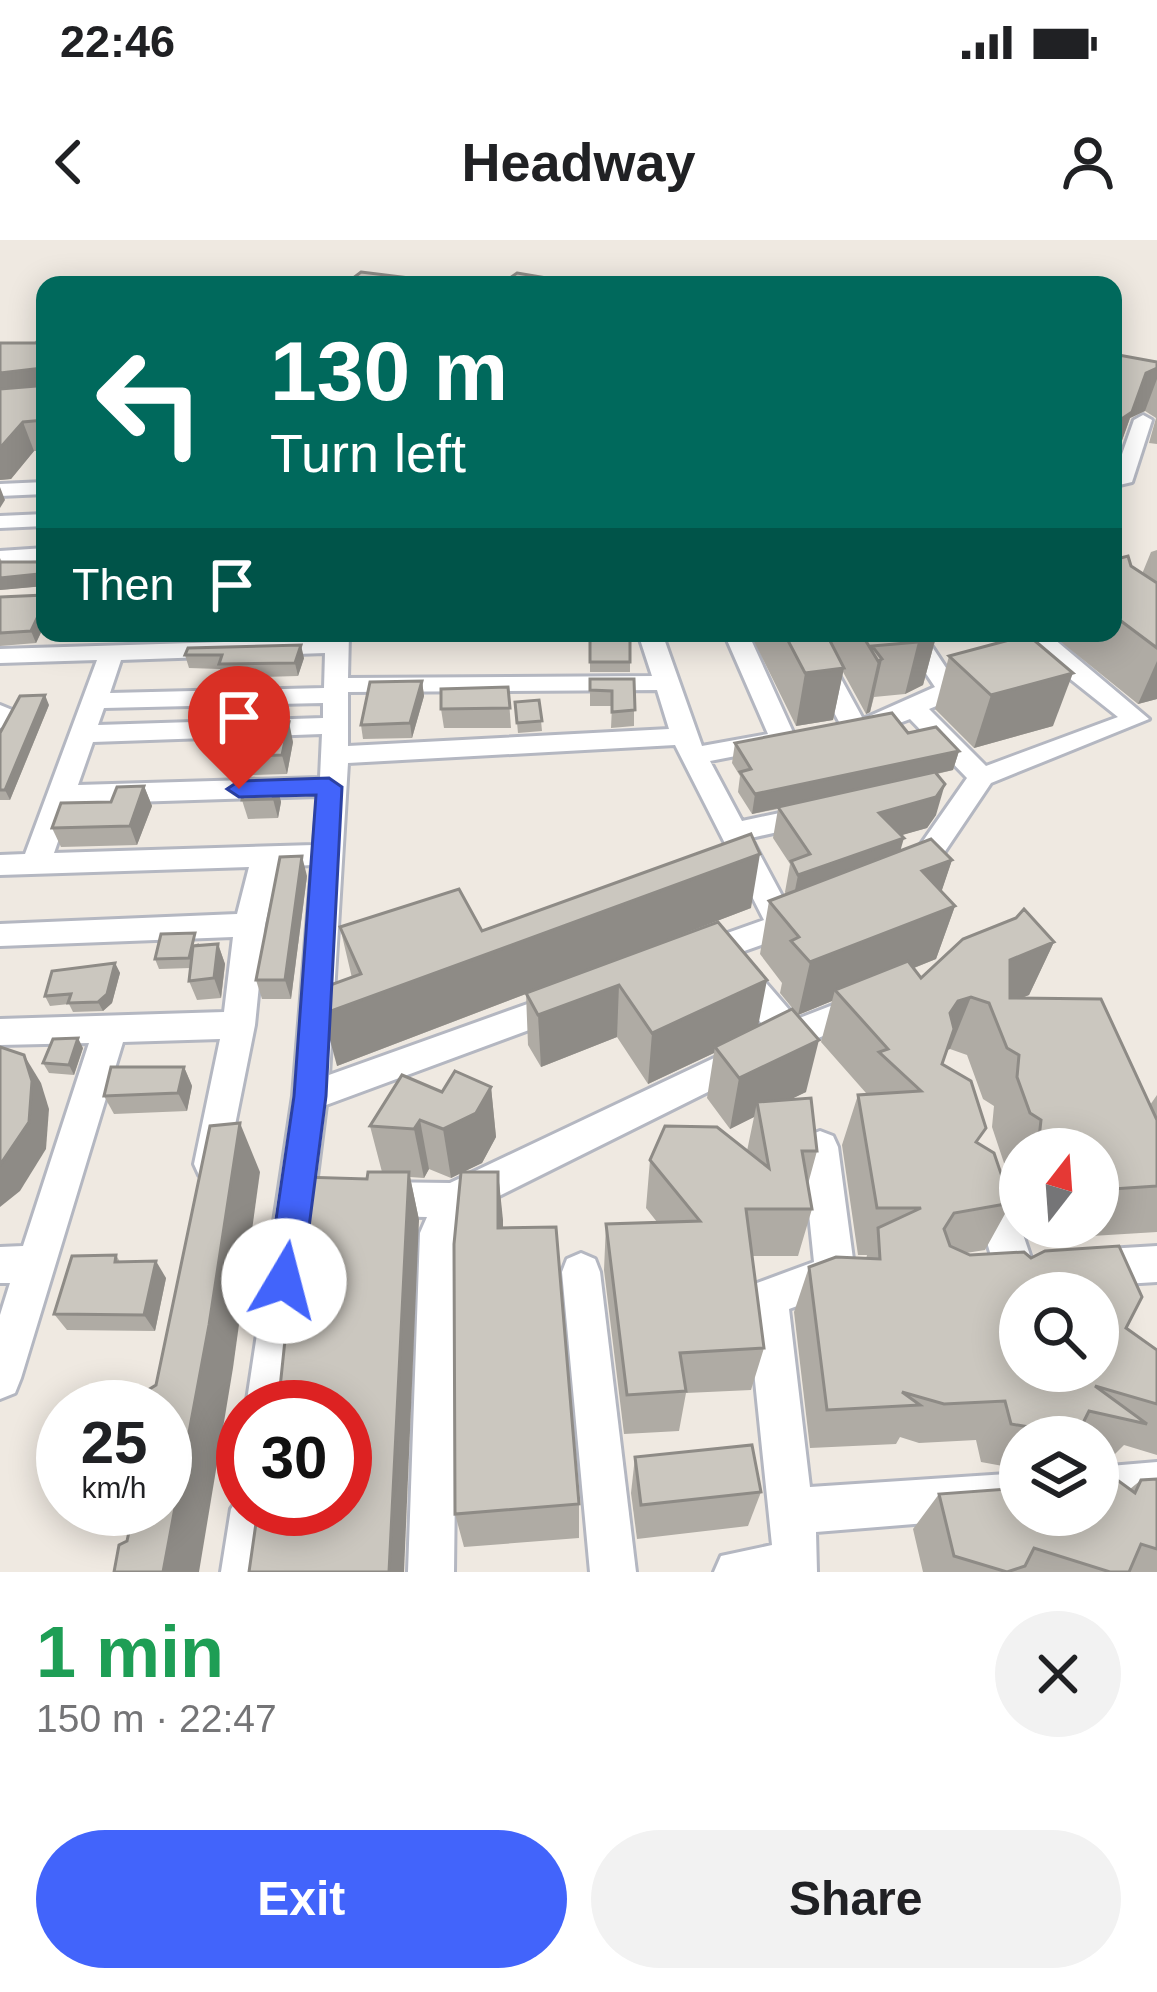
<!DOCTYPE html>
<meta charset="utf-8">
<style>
body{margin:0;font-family:Helvetica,sans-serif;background:#f2f2f2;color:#202124;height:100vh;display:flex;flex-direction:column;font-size:45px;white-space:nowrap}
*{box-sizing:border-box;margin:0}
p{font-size:39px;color:#757577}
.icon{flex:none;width:66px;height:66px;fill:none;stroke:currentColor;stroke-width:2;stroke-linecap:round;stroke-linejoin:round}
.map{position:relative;height:1332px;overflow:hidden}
.panel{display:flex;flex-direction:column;background:#fff;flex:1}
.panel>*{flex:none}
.top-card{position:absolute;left:36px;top:36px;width:1086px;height:366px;border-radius:24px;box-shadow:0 6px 30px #0003;background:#00695c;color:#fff;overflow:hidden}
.needle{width:78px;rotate:17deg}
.fabs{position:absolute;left:999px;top:888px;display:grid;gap:24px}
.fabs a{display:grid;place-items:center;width:120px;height:120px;border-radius:50%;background:#fff;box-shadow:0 6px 30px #0003;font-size:60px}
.speed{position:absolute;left:36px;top:1140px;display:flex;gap:24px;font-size:60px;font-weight:700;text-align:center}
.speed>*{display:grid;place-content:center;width:156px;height:156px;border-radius:50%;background:#fff;box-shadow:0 6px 30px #0003;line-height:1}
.speed small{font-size:30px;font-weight:400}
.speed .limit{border:18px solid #d22;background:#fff;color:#111}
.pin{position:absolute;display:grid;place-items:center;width:102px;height:102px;color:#fff;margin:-123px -51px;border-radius:50% 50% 50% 0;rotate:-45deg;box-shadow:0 0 12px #0007}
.pin .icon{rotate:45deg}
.me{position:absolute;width:132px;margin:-66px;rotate:8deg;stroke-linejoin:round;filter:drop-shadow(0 0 9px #0008)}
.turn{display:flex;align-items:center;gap:42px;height:252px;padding:0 36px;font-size:54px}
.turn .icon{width:156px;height:156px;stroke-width:2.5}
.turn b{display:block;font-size:84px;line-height:102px}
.then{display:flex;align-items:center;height:114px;padding:0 36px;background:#0003;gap:24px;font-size:45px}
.round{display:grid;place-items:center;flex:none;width:126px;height:126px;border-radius:63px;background:#f2f2f2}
.summary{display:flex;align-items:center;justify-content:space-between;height:204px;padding:0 36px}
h1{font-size:72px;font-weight:800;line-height:90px;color:#1e9e55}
.action{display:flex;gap:24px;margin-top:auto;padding:24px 36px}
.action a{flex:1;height:138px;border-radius:72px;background:#4264fb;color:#fff;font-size:48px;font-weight:800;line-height:138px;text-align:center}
.action a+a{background:#f2f2f2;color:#202124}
.status{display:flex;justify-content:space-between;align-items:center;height:84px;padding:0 60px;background:#fff;direction:ltr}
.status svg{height:33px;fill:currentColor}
header{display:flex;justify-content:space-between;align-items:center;height:156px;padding:0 36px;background:#fff;font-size:54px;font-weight:800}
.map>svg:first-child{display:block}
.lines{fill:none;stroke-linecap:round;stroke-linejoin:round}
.minor-casing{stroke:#b4b7c1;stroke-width:6}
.minor{fill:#fff;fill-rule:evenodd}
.wall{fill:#afaba4}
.shaded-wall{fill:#8e8b86}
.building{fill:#cbc7bf;stroke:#8e8b86;stroke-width:3;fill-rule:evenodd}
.route{fill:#4264fb;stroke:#2b41a3;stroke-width:3}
</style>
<div class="status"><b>22:46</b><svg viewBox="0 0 49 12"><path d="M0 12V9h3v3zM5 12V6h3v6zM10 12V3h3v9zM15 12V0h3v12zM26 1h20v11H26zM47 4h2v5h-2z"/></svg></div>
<header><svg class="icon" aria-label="back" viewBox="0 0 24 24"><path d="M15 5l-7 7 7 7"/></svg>Headway<svg class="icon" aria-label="person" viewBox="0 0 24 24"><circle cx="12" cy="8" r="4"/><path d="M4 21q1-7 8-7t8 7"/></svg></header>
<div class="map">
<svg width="1157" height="1332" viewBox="0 0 1157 1332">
<rect width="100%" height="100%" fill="#efe9e1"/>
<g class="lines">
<defs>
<g id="minor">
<path d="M 1143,175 L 1152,180 L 1132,242 L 1115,246 L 1113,240 L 1134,180 Z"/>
<path d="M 45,242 L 45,254 L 0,256 L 0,244 Z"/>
<path d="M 45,274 L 45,286 L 0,288 L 0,276 Z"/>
<path d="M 45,308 L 45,320 L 0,323 L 0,311 Z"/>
<path d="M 325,393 L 349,393 L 348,438 L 652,436 L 638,393 L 662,393 L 702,506 L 768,494 L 724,393 L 748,393 L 796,499 L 792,505 L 710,521 L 742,581 L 813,566 L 823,568 L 827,575 L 823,582 L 751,598 L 790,671 L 801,668 L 816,679 L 812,687 L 699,727 L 688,723 L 683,715 L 688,707 L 764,680 L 675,505 L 348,523 L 329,835 L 564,751 L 575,755 L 580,764 L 575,773 L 326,865 L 288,1167 L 246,1167 L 293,856 L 312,625 L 278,627 L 265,685 L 255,785 L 225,935 L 212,940 L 199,935 L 194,924 L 220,799 L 123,802 L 21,1138 L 15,1153 L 0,1159 L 0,1075 L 10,1043 L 0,1043 L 0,1007 L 23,1006 L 89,803 L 0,805 L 0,779 L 224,772 L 233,697 L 0,706 L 0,684 L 237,674 L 249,627 L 0,635 L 0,615 L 25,614 L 97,420 L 0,423 L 0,409 L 325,399 ZM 325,413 L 324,448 L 110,453 L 121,420 ZM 657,450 L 669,489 L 348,506 L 348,452 ZM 323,463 L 323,478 L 98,485 L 104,468 ZM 322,494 L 320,538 L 78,545 L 93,502 ZM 318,556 L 314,605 L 54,613 L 71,564 Z"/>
<path d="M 792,393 L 816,393 L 863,479 L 935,447 L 899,393 L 923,393 L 954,440 L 986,436 L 986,446 L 929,469 L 986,526 L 1118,477 L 1059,430 L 1014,436 L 1014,426 L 1047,419 L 1021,393 L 1047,393 L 1149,479 L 991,543 L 923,644 L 913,647 L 898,637 L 967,538 L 910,479 L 871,494 L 846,495 Z"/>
<path d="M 0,465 L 17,472 L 9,486 L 0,488 Z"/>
<path d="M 737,719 L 748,722 L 797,779 L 864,753 L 875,757 L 880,766 L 875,775 L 791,809 L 779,805 L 726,740 L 721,731 L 726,722 Z"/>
<path d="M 748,802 L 760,806 L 765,816 L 760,826 L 467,972 L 458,993 L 454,1332 L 408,1332 L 420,993 L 427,977 L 374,976 L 361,971 L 355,959 L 361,947 L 374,942 L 450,943 Z"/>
<path d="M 820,891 L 833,896 L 838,907 L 855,1034 L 849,1047 L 789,1069 L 810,1247 L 1020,1233 L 1020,1275 L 1025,1275 L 816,1292 L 817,1332 L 714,1332 L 721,1316 L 772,1305 L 748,1073 L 757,1043 L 814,1022 L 802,907 L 807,896 Z"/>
<path d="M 989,930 L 1002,935 L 1007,947 L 1036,1033 L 1030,1046 L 1016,1052 L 1002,1046 L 996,1033 L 971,947 L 976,935 Z"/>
<path d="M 1157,1006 L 1157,1042 L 1091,1046 L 1077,1041 L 1072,1028 L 1077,1015 L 1091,1010 Z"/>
<path d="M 581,1013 L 595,1019 L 600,1032 L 636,1332 L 590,1332 L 562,1032 L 567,1019 Z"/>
<path d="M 1157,1222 L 1157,1266 L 1098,1271 L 1098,1227 Z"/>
<path d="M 243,1251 L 243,1269 L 275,1269 L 267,1332 L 221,1332 L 231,1269 Z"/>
</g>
</defs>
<!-- minor casing -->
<use href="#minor" class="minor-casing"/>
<!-- minor -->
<use href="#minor" class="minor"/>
</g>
<!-- wall -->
<g class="wall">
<path d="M 45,97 L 45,211 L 34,211 L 11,239 L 0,240 L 0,103 L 36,103 Z"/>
<path d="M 1113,114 L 1157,122 L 1157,204 L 1149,203 L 1156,178 L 1145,171 L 1130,178 L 1115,220 L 1113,221 Z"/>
<path d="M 1157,310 L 1157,459 L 1138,464 L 1050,393 L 1113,393 L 1113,320 L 1142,334 L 1151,312 Z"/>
<path d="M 0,318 L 2,322 L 45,322 L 45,384 L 36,403 L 0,406 L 0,357 L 44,355 L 42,346 L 0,350 Z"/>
<path d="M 200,393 L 312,393 L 312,395 L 201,398 Z"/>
<path d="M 630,393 L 630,432 L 590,432 L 590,394 Z"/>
<path d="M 750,393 L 937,393 L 923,445 L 905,454 L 874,457 L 870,472 L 866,474 L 843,432 L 833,480 L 796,486 Z"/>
<path d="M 185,415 L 304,418 L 298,436 L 222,438 L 220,429 L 189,428 Z"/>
<path d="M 949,416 L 1053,486 L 974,508 L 935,469 Z"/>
<path d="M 590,439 L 634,439 L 634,486 L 611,488 L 612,466 L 590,466 Z"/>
<path d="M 422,441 L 424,456 L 412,498 L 363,499 L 361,485 Z"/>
<path d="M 508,447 L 511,488 L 444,488 L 441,469 Z"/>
<path d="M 539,460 L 542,491 L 518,493 L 515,462 Z"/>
<path d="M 49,465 L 10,560 L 0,560 L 0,493 Z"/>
<path d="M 908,493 L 959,511 L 953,530 L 937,534 L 936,575 L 927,588 L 901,595 L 900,611 L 952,620 L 941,652 L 955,666 L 936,719 L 914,728 L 921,738 L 1054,702 L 1029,755 L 1021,758 L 1150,865 L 1157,855 L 1157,992 L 1043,999 L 1025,987 L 1098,987 L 1098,909 L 1020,909 L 1020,971 L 1012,947 L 1014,929 L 1004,923 L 992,887 L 994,866 L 983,859 L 967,815 L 950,809 L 947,810 L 942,824 L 979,904 L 1011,963 L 985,1010 L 966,1013 L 1126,1088 L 1157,1110 L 1157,1215 L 1124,1205 L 1107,1222 L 1098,1220 L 1098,1197 L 1020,1197 L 1020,1229 L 981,1222 L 976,1200 L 919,1203 L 900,1197 L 896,1204 L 810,1208 L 794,1072 L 809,1027 L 866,1019 L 867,1015 L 858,1015 L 842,905 L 858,855 L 866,853 L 821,802 L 832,761 L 798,775 L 780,753 L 782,743 L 760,714 L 769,661 L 786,655 L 785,652 L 790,624 L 773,598 L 778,569 L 752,574 L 738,552 L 740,536 L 732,523 L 735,503 Z"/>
<path d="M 293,502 L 287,534 L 253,535 L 248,516 Z"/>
<path d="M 276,542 L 281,562 L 278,578 L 248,579 L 242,560 Z"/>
<path d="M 144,546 L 152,566 L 137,605 L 61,607 L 52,588 Z"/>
<path d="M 307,636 L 291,759 L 262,759 L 256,740 Z"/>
<path d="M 751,668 L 542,747 L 718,682 L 758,786 L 806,852 L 790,859 L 817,911 L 808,944 L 812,969 L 798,1016 L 752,1016 L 764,1108 L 751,1150 L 686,1153 L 679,1191 L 624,1194 L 604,1030 L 606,984 L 657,982 L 646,968 L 650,920 L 747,911 L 754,877 L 730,889 L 707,858 L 714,813 L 648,844 L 617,797 L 541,827 L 528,805 L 526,754 L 337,826 L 352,738 L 340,687 L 482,691 Z"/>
<path d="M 199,703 L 198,706 L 218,704 L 225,724 L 221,758 L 197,760 L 189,741 L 191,728 L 159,729 L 155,719 Z"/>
<path d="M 115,723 L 120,733 L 112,763 L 103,771 L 73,772 L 69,764 L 50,766 L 45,756 Z"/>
<path d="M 83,808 L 74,835 L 49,833 L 43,823 Z"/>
<path d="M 184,827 L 192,846 L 187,871 L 114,874 L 104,856 Z"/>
<path d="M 491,847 L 496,897 L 482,923 L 463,932 L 498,932 L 503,988 L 579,1264 L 579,1298 L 464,1307 L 455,1274 L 461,933 L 451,938 L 429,929 L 424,938 L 410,937 L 419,980 L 367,939 L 382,932 L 370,886 L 442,852 Z"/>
<path d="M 116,1015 L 120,1022 L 166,1038 L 155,1091 L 67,1090 L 54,1074 Z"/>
<path d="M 635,1217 L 761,1252 L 748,1286 L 637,1299 L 631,1253 Z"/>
<path d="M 1157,1239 L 1157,1332 L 923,1332 L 913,1289 L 939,1254 L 1020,1275 L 1130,1249 L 1141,1240 Z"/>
</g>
<!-- shaded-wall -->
<g class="shaded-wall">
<path d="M 1157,128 L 1157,139 L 1145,171 L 1130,178 L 1115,220 L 1113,221 L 1113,201 L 1120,180 L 1146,133 Z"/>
<path d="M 35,129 L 45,158 L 0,163 L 0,133 Z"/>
<path d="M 23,182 L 34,211 L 11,239 L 0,240 L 0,208 Z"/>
<path d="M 0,247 L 5,260 L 0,268 Z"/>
<path d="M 40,334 L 45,346 L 0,350 L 0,338 Z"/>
<path d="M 40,372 L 45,384 L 36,403 L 31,391 Z"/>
<path d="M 937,393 L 923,445 L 905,454 L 918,402 Z"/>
<path d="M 301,405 L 304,418 L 298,436 L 295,423 Z"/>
<path d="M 882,419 L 870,472 L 866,474 L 878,421 Z"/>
<path d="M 1157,421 L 1157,459 L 1138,464 Z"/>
<path d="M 844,428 L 833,480 L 796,486 L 805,433 Z"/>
<path d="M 1073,433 L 1053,486 L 974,508 L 991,455 Z"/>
<path d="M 422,441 L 424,456 L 412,498 L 410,483 Z"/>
<path d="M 45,455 L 49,465 L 10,560 L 5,550 Z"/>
<path d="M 289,482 L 293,502 L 287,534 L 282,515 Z"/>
<path d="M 959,511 L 953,530 L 752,574 L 755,554 Z"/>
<path d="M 276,542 L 281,562 L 278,578 L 273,559 Z"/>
<path d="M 945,544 L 936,575 L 927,588 L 871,604 L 879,573 Z"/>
<path d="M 144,546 L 152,566 L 137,605 L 130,586 Z"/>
<path d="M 904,598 L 895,629 L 792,665 L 798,635 Z"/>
<path d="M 760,614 L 751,668 L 337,826 L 323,774 Z"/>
<path d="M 302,616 L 307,636 L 291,759 L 285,740 Z"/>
<path d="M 952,620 L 934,674 L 922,631 Z"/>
<path d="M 955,666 L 936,719 L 841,757 L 835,750 L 832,761 L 798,775 L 810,722 Z"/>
<path d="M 1054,702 L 1029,755 L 992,770 L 1010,720 Z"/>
<path d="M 218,704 L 225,724 L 221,758 L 214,738 Z"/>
<path d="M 115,723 L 120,733 L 112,763 L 103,771 L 98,762 Z"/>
<path d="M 767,740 L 757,792 L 715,807 L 714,813 L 648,844 L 652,793 Z"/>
<path d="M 619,745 L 617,797 L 541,827 L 538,775 Z"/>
<path d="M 971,757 L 950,809 L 938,813 L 950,773 L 958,761 Z"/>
<path d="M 78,798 L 83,808 L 74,835 L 69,825 Z"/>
<path d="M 819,800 L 806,852 L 759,875 L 757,862 L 754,877 L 730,889 L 739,838 Z"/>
<path d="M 24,815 L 41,843 L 49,869 L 46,909 L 20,951 L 0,967 L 0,925 Z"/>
<path d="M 184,827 L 192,846 L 187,871 L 178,853 Z"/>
<path d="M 491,847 L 496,897 L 482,923 L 451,938 L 443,889 Z"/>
<path d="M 420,880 L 429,929 L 424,938 L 414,889 Z"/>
<path d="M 240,883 L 260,932 L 233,1128 L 199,1332 L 163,1332 Z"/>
<path d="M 409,932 L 419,980 L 404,1332 L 389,1332 Z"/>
<path d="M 498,932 L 503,980 L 503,1034 L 498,988 Z"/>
<path d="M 156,1021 L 166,1038 L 155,1091 L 144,1075 Z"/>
</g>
<!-- building -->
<g class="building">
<path d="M 361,32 L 466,45 L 344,45 Z"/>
<path d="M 517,33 L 588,45 L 500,45 Z"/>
<path d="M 275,42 L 275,45 L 202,45 Z"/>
<path d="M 40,97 L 45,97 L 45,180 L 23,182 L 0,208 L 0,149 L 38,146 L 35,129 L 0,133 L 0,103 L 36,103 Z"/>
<path d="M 1113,114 L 1157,122 L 1157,128 L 1146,133 L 1132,172 L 1120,180 L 1113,179 Z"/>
<path d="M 1128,316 L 1131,326 L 1157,343 L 1157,408 L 1113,375 L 1113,320 Z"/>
<path d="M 0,322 L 45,322 L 45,372 L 40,372 L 31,391 L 0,393 L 0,357 L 44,355 L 40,334 L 0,338 Z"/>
<path d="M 630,393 L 630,422 L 590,422 L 590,394 Z"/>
<path d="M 784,393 L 826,393 L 844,428 L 805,433 Z"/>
<path d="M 861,393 L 936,393 L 918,402 L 872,406 L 882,419 L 878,421 Z"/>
<path d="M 1028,395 L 1073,433 L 991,455 L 949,416 Z"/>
<path d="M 301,405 L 295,423 L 219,424 L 222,415 L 185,415 L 188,408 Z"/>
<path d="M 590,439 L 634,439 L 635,470 L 612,472 L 612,451 L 590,450 Z"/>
<path d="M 422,441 L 410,483 L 361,485 L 370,442 Z"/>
<path d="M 508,447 L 510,468 L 441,469 L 441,449 Z"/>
<path d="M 45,455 L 5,550 L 0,550 L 0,493 L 20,456 Z"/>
<path d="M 539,460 L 542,481 L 517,483 L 515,462 Z"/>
<path d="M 892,473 L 908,493 L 936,487 L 959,511 L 755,554 L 740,532 L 751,529 L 735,503 Z"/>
<path d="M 289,482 L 282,515 L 248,516 L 252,485 Z"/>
<path d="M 935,532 L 945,544 L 936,557 L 879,573 L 904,598 L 798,635 L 791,621 L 810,614 L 778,567 Z"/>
<path d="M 276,542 L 273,559 L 242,560 L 244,543 Z"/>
<path d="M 144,546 L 130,586 L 52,588 L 61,563 L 111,562 L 117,547 Z"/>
<path d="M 751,594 L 760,614 L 323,774 L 322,748 L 361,734 L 340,687 L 459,649 L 482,691 Z"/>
<path d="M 931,599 L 952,620 L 922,631 L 955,666 L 810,722 L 791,701 L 799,697 L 769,661 Z"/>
<path d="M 302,616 L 285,740 L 256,740 L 280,617 Z"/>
<path d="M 1024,669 L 1054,702 L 1010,720 L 1010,758 L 1101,759 L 1157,880 L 1157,946 L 1098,950 L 1098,909 L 1043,909 L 1039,898 L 1041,880 L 1030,873 L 1017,837 L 1019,815 L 1007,808 L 989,763 L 971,757 L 958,761 L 950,773 L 954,789 L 942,824 L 971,841 L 986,888 L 976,902 L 994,913 L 1011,963 L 954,973 L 944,989 L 950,1006 L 970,1015 L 1024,1012 L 1031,1018 L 1045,1011 L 1119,1006 L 1142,1057 L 1126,1088 L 1157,1110 L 1157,1164 L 1095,1146 L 1147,1184 L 1089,1171 L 1076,1197 L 1064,1197 L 1053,1191 L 1011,1184 L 1005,1161 L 944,1164 L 902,1152 L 920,1165 L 827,1170 L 809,1027 L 836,1017 L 880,1019 L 878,988 L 921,968 L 877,968 L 858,855 L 921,851 L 879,812 L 888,809 L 835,750 L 908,721 L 921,738 L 963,699 L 1016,678 ZM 1020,1053 L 1098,1053 L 1098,1131 L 1020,1131 Z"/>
<path d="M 718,682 L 767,740 L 652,793 L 619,745 L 538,775 L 526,753 Z"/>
<path d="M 195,693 L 189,718 L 155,719 L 161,694 Z"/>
<path d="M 218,704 L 214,738 L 189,741 L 193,706 Z"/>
<path d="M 115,723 L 107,754 L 98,762 L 68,763 L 71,754 L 45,756 L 52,731 Z"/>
<path d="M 792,769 L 819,800 L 739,838 L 715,807 Z"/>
<path d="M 78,798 L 69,825 L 43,823 L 53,799 Z"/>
<path d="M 0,807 L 24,815 L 32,841 L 29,882 L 0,925 Z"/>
<path d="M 111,827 L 184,827 L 178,853 L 104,856 Z"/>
<path d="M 455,831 L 491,847 L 476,873 L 443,889 L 420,880 L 414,889 L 370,886 L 402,835 L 442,852 Z"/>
<path d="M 811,858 L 817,911 L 802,911 L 812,969 L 746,969 L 764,1108 L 680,1113 L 686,1151 L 627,1155 L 606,984 L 700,981 L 650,920 L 665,886 L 717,887 L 769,928 L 757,862 Z"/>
<path d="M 240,883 L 209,1085 L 163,1332 L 114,1332 L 119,1305 L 127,1301 L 134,1269 L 165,1269 L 165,1167 L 145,1167 L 148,1150 L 156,1145 L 210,886 Z"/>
<path d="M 368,932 L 409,932 L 389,1332 L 249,1332 L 258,1269 L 345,1269 L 345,1167 L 278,1167 L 302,937 L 367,939 Z"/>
<path d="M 461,932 L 498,932 L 498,988 L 556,987 L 579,1264 L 455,1274 L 454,1004 Z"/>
<path d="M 116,1015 L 115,1022 L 156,1021 L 144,1075 L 54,1074 L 72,1016 Z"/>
<path d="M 752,1205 L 761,1252 L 641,1265 L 635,1217 Z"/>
<path d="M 1098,1226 L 1135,1253 L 1141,1240 L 1157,1239 L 1157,1309 L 1141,1304 L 1129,1332 L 1110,1332 L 1034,1308 L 1025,1326 L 1007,1332 L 954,1316 L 939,1254 L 1020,1248 L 1020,1275 L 1098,1275 Z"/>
</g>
<!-- route -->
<path class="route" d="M 329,538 L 342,547 L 326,856 L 302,1041 L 297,1053 L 284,1058 L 272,1053 L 267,1041 L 294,856 L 316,555 L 239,557 L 227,549 L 239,541 Z"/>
</svg>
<div class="fabs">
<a><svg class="needle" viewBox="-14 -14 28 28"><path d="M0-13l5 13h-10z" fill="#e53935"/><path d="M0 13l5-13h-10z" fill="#757577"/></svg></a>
<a><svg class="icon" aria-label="search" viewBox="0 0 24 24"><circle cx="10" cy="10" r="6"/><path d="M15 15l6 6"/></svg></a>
<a><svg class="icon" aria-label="layers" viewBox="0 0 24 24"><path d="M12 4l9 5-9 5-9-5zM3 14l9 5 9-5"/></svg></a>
</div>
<div class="speed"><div>25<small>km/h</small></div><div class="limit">30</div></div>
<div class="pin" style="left:239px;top:549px;background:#d93025"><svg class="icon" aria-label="arrive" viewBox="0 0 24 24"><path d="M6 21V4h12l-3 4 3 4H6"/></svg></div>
<svg class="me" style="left:284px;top:1041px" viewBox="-20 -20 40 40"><circle r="19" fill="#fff"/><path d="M0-13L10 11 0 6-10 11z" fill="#4264fb"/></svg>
<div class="top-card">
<div class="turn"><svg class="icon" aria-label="left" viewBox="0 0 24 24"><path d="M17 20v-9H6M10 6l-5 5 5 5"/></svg><div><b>130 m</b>Turn left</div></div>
<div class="then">Then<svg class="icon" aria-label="arrive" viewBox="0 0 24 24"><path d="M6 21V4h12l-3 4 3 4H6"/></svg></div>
</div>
</div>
<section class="panel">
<div class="summary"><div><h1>1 min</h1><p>150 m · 22:47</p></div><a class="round"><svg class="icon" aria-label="close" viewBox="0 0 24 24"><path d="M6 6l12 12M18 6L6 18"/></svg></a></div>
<div class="action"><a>Exit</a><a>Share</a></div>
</section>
